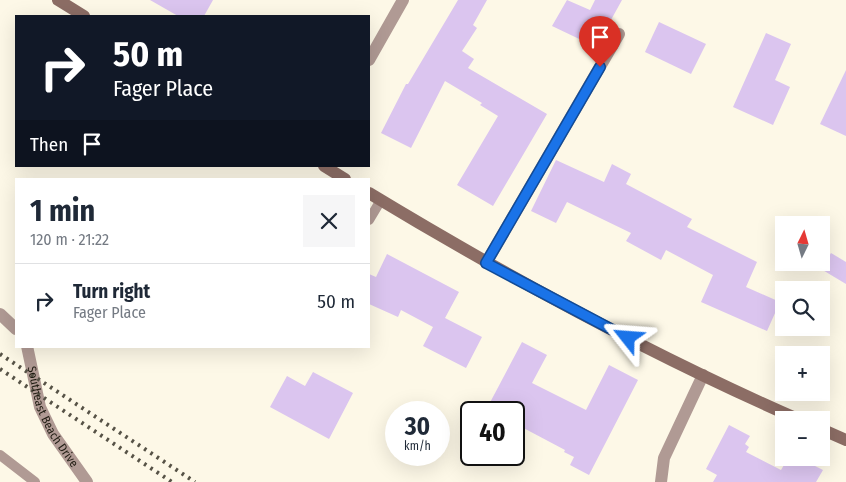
<!DOCTYPE html>
<meta charset="utf-8">
<style>
body{margin:0;font-family:"Fira Sans Condensed",sans-serif;background:#f6f6f7;color:#1f2937;height:100vh;display:flex;flex-direction:column;font-size:19px;white-space:nowrap}
*{box-sizing:border-box;margin:0}
p{font-size:16px;color:#747a83}
.icon{flex:none;width:28px;height:28px;fill:none;stroke:currentColor;stroke-width:2;stroke-linecap:round;stroke-linejoin:round}
.map{position:relative;flex:1;overflow:hidden}
.details{position:absolute;left:15px;top:178px;width:355px;height:170px;display:flex;flex-direction:column;background:#fff;border-radius:0px;box-shadow:0 5px 20px #0002}
.details>*{flex:none}
.hud{position:absolute;left:15px;top:15px;width:355px;height:152px;border-radius:0px;box-shadow:0 5px 20px #0002;background:#111827;color:#fff;overflow:hidden}
.needle{width:32px;rotate:5deg}
.buttons{position:absolute;left:775px;top:216px;display:grid;gap:10px}
.buttons a{display:grid;place-items:center;width:55px;height:55px;border-radius:0px;background:#fff;box-shadow:0 5px 20px #0002;font-size:25px}
.speed{position:absolute;left:385px;top:401px;display:flex;gap:10px;font-size:25px;font-weight:700;text-align:center}
.speed>*{display:grid;place-content:center;width:65px;height:65px;border-radius:50%;background:#fff;box-shadow:0 5px 20px #0002;line-height:1}
.speed small{font-size:12px;font-weight:400}
.speed .limit{border:2px solid #111;border-radius:8px;background:#fff;color:#111}
.pin{position:absolute;display:grid;place-items:center;width:42px;height:42px;color:#fff;margin:-51px -21px;border-radius:50% 50% 50% 0;rotate:-45deg;box-shadow:0 0 5px #0007}
.pin .icon{rotate:45deg}
.me{position:absolute;width:55px;margin:-28px;rotate:298deg;stroke-linejoin:round;filter:drop-shadow(0 0 4px #0008)}
.turn{display:flex;align-items:center;gap:18px;height:105px;padding:0 15px;font-size:22px}
.turn .icon{width:65px;height:65px;stroke-width:2.5}
.turn b{display:block;font-size:35px;line-height:42px}
.then{display:flex;align-items:center;height:48px;padding:0 15px;background:#0003;gap:10px;font-size:19px}
.round{display:grid;place-items:center;flex:none;width:52px;height:52px;border-radius:0px;background:#f6f6f7}
.head{display:flex;align-items:center;justify-content:space-between;height:85px;padding:0 15px}
h1{font-size:30px;font-weight:700;line-height:38px}
ul{padding:0;list-style:none}
li{display:flex;align-items:center;gap:15px;height:75px;padding:0 15px;border-top:1px solid #e0e1e3}
li div{flex:1}
li b{display:block;font-size:19px}
li em{font-style:normal}
.map>svg:first-child{display:block}
.building{fill:#dbc5ef}
.lines{fill:none;stroke-linecap:round;stroke-linejoin:round}
.lane{stroke:#b09a94;stroke-width:10}
.street{stroke:#b09a94;stroke-width:12}
.secondary{stroke:#8c6d65;stroke-width:12}
.rail{stroke:#565246;stroke-width:4;stroke-dasharray:2.5 5;stroke-linecap:butt}
.route-casing{stroke:#114b97;stroke-width:12}
.route{stroke:#1a73e8;stroke-width:9}
.labels{text-anchor:middle;stroke-width:4;stroke-linejoin:round;paint-order:stroke}
.street-label{font-size:12px;fill:#201d13;stroke:#fff}
</style>
<div class="map">
<svg width="846" height="482" viewBox="0 0 846 482">
<rect width="100%" height="100%" fill="#fdf8e7"/>
<!-- building -->
<g class="building">
<path d="M 150,0 L 213,0 L 204,16 L 178,16 Z"/>
<path d="M 458,0 L 487,0 L 473,25 L 477,28 L 462,51 L 474,59 L 468,68 L 547,114 L 493,206 L 457,185 L 498,116 L 480,105 L 482,103 L 445,81 L 411,148 L 381,133 L 406,84 L 408,84 Z"/>
<path d="M 567,0 L 590,10 L 595,0 L 622,0 L 596,47 L 552,26 Z"/>
<path d="M 659,22 L 706,44 L 691,74 L 645,52 Z"/>
<path d="M 766,33 L 791,44 L 775,80 L 790,87 L 773,125 L 733,107 Z"/>
<path d="M 846,70 L 846,136 L 820,124 Z"/>
<path d="M 556,160 L 604,182 L 612,164 L 631,174 L 626,184 L 692,219 L 687,227 L 757,262 L 746,287 L 780,302 L 767,331 L 701,302 L 713,275 L 666,250 L 661,260 L 626,241 L 631,233 L 567,202 L 556,223 L 531,211 Z"/>
<path d="M 831,253 L 846,262 L 846,284 L 821,269 Z"/>
<path d="M 387,254 L 459,292 L 445,318 L 482,337 L 466,368 L 423,346 L 433,327 L 401,310 L 398,317 L 369,304 L 369,274 L 376,277 Z"/>
<path d="M 522,342 L 547,355 L 532,383 L 586,410 L 609,365 L 638,380 L 589,475 L 570,465 L 574,457 L 564,452 L 565,450 L 514,423 L 514,412 L 485,412 Z"/>
<path d="M 313,372 L 353,393 L 329,439 L 270,407 L 287,376 L 305,386 Z"/>
<path d="M 729,425 L 750,436 L 745,444 L 749,447 L 746,452 L 781,470 L 788,458 L 799,458 L 823,470 L 816,482 L 713,482 L 717,475 L 706,469 Z"/>
</g>
<g class="lines">
<!-- lane -->
<g class="lane">
<path d="M 369,220 L 381,200"/>
<path d="M 0,455 L 35,482"/>
</g>
<!-- street -->
<g class="street">
<path d="M 369,60 L 403,0"/>
<path d="M 486,263 L 619,34"/>
<path d="M 0,314 L 16,329"/>
<path id="s1" d="M 27,346 L 40,407 L 53,434 L 87,482"/>
<path d="M 661,482 L 664,458 L 703,375"/>
</g>
<!-- secondary -->
<g class="secondary">
<path d="M 58,0 L 84,16"/>
<path d="M 324,166 L 345,179"/>
<path d="M 369,193 C 508,277 651,355 800,420"/>
<path d="M 821,429 L 846,440"/>
</g>
<!-- rail -->
<g class="rail">
<path d="M 0,354 L 195,482"/>
<path d="M 0,369 L 172,482"/>
</g>
</g>
<g class="lines">
<defs>
<path id="route" d="M 600,67 L 486,263 L 628,338"/>
</defs>
<!-- route casing -->
<use href="#route" class="route-casing"/>
<!-- route -->
<use href="#route" class="route"/>
</g>
<g class="labels">
<!-- street labels -->
<g class="street-label">
<text dy="4" stroke="none"><textPath href="#s1" startOffset="76">Southeast Beach Drive</textPath></text>
</g>
</g>
</svg>
<div class="buttons">
<a><svg class="needle" viewBox="-14 -14 28 28"><path d="M0-13l5 13h-10z" fill="#e53935"/><path d="M0 13l5-13h-10z" fill="#747a83"/></svg></a>
<a><svg class="icon" aria-label="search" viewBox="0 0 24 24"><circle cx="10" cy="10" r="6"/><path d="M15 15l6 6"/></svg></a>
<a>+</a>
<a>−</a>
</div>
<div class="speed"><div>30<small>km/h</small></div><div class="limit">40</div></div>
<div class="pin" style="left:600px;top:67px;background:#d93025"><svg class="icon" aria-label="arrive" viewBox="0 0 24 24"><path d="M6 21V4h12l-3 4 3 4H6"/></svg></div>
<svg class="me" style="left:628px;top:338px" viewBox="-20 -20 40 40"><path d="M0-17L14 15 0 8-14 15z" fill="#1a73e8" stroke="#fff" stroke-width="4"/></svg>
<div class="hud">
<div class="turn"><svg class="icon" aria-label="right" viewBox="0 0 24 24"><path d="M7 20v-9h11M14 6l5 5-5 5"/></svg><div><b>50 m</b>Fager Place</div></div>
<div class="then">Then<svg class="icon" aria-label="arrive" viewBox="0 0 24 24"><path d="M6 21V4h12l-3 4 3 4H6"/></svg></div>
</div>
<section class="details">
<div class="head"><div><h1>1 min</h1><p>120 m · 21:22</p></div><a class="round"><svg class="icon" aria-label="close" viewBox="0 0 24 24"><path d="M6 6l12 12M18 6L6 18"/></svg></a></div>
<ul>
<li><svg class="icon" aria-label="right" viewBox="0 0 24 24"><path d="M7 20v-9h11M14 6l5 5-5 5"/></svg><div><b>Turn right</b><p>Fager Place</p></div><em>50 m</em></li>
</ul>
</section>
</div>
